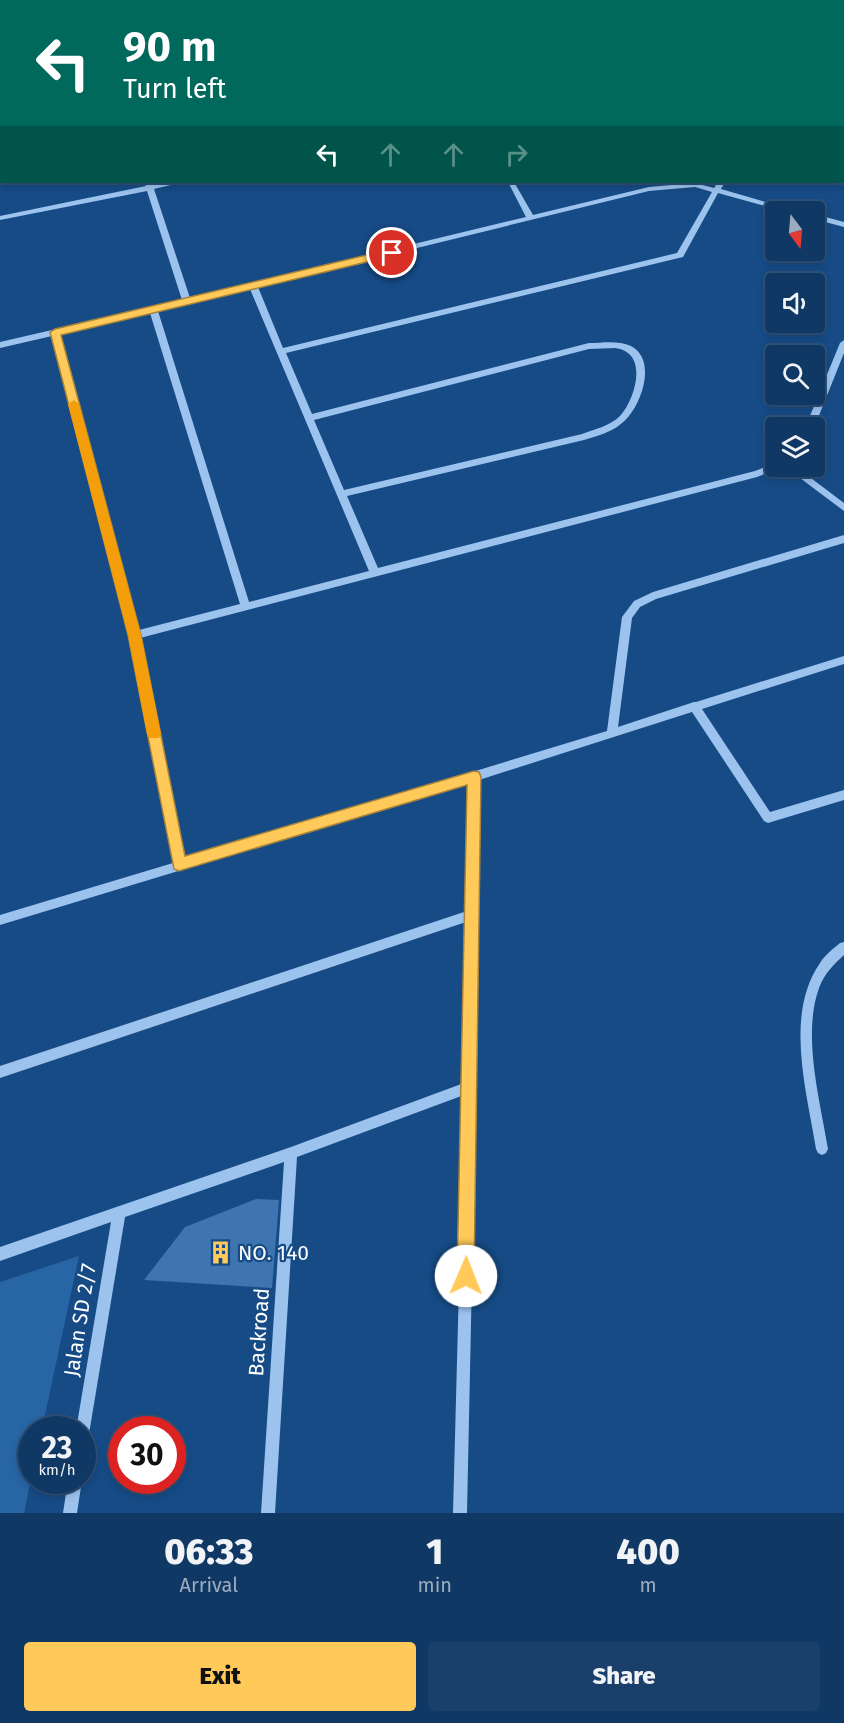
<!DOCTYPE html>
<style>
body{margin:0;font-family:"Fira Sans",sans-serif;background:#193f6a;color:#f1f3f6;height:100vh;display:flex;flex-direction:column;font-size:22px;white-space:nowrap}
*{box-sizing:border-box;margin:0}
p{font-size:20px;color:#9cacbf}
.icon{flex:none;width:33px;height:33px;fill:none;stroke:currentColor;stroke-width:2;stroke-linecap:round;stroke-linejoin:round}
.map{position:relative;height:1513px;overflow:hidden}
.side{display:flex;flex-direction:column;background:#103864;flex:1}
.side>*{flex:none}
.guide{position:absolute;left:0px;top:0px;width:844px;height:183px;box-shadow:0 3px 9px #0003,0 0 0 2px #305278;background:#00695c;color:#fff;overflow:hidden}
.needle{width:39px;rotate:164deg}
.fabs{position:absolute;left:765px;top:201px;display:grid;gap:12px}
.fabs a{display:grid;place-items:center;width:60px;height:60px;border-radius:6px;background:#103864;box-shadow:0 3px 9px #0003,0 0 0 2px #305278;font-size:30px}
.speed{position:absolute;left:18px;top:1416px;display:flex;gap:12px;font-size:30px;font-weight:700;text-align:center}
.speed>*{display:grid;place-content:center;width:78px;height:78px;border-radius:50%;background:#103864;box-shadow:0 3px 9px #0003,0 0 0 2px #305278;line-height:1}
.speed small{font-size:15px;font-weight:400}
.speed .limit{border:9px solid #d22;background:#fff;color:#111}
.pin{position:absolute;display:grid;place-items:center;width:51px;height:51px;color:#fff;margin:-26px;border:3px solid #fff;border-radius:50%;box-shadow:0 2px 6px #0007}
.me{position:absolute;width:66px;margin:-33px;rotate:1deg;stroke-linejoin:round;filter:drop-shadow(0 0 4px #0008)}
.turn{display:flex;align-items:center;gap:21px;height:126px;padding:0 24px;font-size:27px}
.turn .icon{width:78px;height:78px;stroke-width:2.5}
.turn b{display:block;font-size:42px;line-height:51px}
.lanes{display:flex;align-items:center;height:57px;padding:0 24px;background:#0003;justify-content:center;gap:30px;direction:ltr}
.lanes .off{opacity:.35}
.eta{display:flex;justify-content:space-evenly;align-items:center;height:102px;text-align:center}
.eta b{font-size:36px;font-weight:800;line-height:42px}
.action{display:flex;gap:12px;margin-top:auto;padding:12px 24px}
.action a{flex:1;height:69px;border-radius:6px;background:#ffca59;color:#111;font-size:24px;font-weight:800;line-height:69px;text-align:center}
.action a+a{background:#193f6a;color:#f1f3f6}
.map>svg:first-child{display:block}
.green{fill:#2865a5}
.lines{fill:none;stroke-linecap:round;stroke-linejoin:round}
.canal{fill:#3c6390;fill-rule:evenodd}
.building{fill:#3e75b0}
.minor{fill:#9cc3ee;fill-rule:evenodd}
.route{fill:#ffca59;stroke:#a6833a;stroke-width:1.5}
.slow{fill:#f59e0b}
.labels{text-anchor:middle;stroke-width:4.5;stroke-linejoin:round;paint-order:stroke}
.near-poi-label{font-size:21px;fill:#fff;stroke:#164b86;text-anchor:start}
.near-street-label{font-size:21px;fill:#fff;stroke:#164b86}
</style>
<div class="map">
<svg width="844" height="1513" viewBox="0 0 844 1513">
<rect width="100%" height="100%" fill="#164b86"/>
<!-- green -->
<path class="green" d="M 79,1256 L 42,1429 L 32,1430 L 31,1479 L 24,1513 L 0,1513 L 0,1282 Z"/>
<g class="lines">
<!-- canal -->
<g class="canal">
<path d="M 721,0 L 743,0 L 744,2 L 722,2 Z"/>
<path d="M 844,36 L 844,50 L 843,51 L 843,37 Z"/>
</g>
</g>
<!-- building -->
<path class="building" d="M 256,1199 L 279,1200 L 272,1288 L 144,1280 L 185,1227 Z"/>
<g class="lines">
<!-- minor -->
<g class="minor">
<path d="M 96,0 L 108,0 L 107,2 L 93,2 Z"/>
<path d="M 343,0 L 350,0 L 352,2 L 344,2 Z"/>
<path d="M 539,0 L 547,0 L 537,2 Z"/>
<path d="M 607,0 L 614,0 L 616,2 L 608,2 Z"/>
<rect x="0" y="16" width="2" height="4"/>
<rect x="0" y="108" width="2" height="4"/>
<path d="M 145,182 L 151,182 L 153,185 L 170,182 L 183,182 L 154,189 L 190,298 L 526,217 L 508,182 L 514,182 L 533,215 L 649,187 L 695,183 L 714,188 L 718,182 L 725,182 L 721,189 L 800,212 L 786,212 L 718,193 L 683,257 L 286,353 L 312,414 L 589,343 C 603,343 618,340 631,346 C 658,360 641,408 622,423 C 612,432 597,436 584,440 L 347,496 L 378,568 L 755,471 L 776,463 L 776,466 L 780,466 L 779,468 L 757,477 L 140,638 L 183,860 L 607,731 L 622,617 L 634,601 L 653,592 L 844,535 L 844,543 L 656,599 L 640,607 L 632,618 L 618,727 L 694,702 L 696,702 L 844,656 L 844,664 L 702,709 L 770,812 L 844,790 L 844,800 L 768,823 L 764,821 L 692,712 L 479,780 L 476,1087 L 467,1513 L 453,1513 L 464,1095 L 297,1157 L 275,1513 L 261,1513 L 284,1162 L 125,1217 L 89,1434 L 87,1439 L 82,1441 L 82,1430 L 76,1430 L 111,1222 L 0,1261 L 0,1247 L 291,1147 L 464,1083 L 466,922 L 0,1078 L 0,1066 L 467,911 L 469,783 L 0,925 L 0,915 L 173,863 L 130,635 L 52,336 L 0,348 L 0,342 L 182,300 L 147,191 L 0,220 L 0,216 L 146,186 ZM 695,187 L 712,192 L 677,253 L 283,348 L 258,287 L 649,191 ZM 250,289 L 369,571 L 249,602 L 158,311 ZM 150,313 L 240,604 L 139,630 L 60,334 ZM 615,348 C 649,352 636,398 620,416 C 610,426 595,429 582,434 L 344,490 L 314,420 L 589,349 Z"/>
<path d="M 814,214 L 844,222 L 844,227 L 814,219 Z"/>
<path d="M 844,340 L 844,353 L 814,428 L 805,428 L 840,343 Z"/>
<path d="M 784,466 L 795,466 L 844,503 L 844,511 Z"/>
<path d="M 844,942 L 844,955 C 834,964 824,974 819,988 C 802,1035 820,1100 828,1149 L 826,1153 L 822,1155 L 818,1153 L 816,1149 C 807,1092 784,1015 820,963 C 825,955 833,949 840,943 Z"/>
<path d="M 68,1480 L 82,1480 L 77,1513 L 63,1513 Z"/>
</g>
</g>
<!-- route -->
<path class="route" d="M 392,249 L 397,253 L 396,255 L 61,335 L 141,635 L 185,856 L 474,771 L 479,772 L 481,777 L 474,1276 L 472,1282 L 466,1285 L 460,1282 L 457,1276 L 467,785 L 179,871 L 174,869 L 128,635 L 50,332 L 55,329 Z"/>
<!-- slow -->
<path class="slow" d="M 74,400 L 79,404 L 141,635 L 161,734 L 159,738 L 149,738 L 147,734 L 128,635 L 68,404 Z"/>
<!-- icons -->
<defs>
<symbol id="building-bare" viewBox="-9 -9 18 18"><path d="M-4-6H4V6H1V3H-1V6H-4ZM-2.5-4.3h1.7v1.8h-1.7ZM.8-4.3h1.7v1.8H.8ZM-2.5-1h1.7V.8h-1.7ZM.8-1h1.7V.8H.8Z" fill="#ffca59" stroke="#164b86" stroke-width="2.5" paint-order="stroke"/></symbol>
</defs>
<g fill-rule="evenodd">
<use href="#building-bare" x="204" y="1236" width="33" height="33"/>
</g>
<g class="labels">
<!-- near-poi labels -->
<g class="near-poi-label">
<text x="238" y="1260">NO. 140</text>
</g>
<!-- near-street labels -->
<g class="near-street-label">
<text transform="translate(80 1320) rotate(-81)" y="7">Jalan SD 2/7</text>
<text transform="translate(259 1332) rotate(-86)" y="7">Backroad</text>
</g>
</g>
</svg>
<div class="fabs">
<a><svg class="needle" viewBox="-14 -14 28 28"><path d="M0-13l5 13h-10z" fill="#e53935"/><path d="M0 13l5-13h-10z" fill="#9cacbf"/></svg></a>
<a><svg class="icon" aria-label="sound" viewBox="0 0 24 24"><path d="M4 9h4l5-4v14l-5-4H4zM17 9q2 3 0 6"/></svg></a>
<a><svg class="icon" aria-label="search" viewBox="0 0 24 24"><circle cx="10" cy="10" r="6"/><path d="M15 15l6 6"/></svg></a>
<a><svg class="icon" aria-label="layers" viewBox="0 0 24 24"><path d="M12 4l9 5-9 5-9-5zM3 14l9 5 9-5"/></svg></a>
</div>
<div class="speed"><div>23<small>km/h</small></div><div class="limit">30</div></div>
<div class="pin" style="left:392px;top:253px;background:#d93025"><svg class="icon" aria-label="arrive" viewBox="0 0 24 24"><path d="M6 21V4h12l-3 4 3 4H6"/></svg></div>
<svg class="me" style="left:466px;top:1276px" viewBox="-20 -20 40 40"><circle r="19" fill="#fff"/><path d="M0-13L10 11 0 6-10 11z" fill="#ffca59"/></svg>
<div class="guide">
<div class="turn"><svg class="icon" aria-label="left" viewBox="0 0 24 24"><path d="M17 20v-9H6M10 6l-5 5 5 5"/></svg><div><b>90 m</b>Turn left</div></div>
<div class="lanes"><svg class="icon" aria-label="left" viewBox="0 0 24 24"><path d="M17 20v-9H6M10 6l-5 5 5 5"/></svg><svg class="icon off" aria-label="ahead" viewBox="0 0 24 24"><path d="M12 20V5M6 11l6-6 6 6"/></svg><svg class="icon off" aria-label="ahead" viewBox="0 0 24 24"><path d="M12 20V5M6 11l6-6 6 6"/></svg><svg class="icon off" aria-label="right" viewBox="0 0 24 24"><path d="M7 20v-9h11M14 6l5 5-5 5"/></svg></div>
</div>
</div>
<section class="side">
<div class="eta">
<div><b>06:33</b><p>Arrival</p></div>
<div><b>1</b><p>min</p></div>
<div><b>400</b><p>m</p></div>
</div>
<div class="action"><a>Exit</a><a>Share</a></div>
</section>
